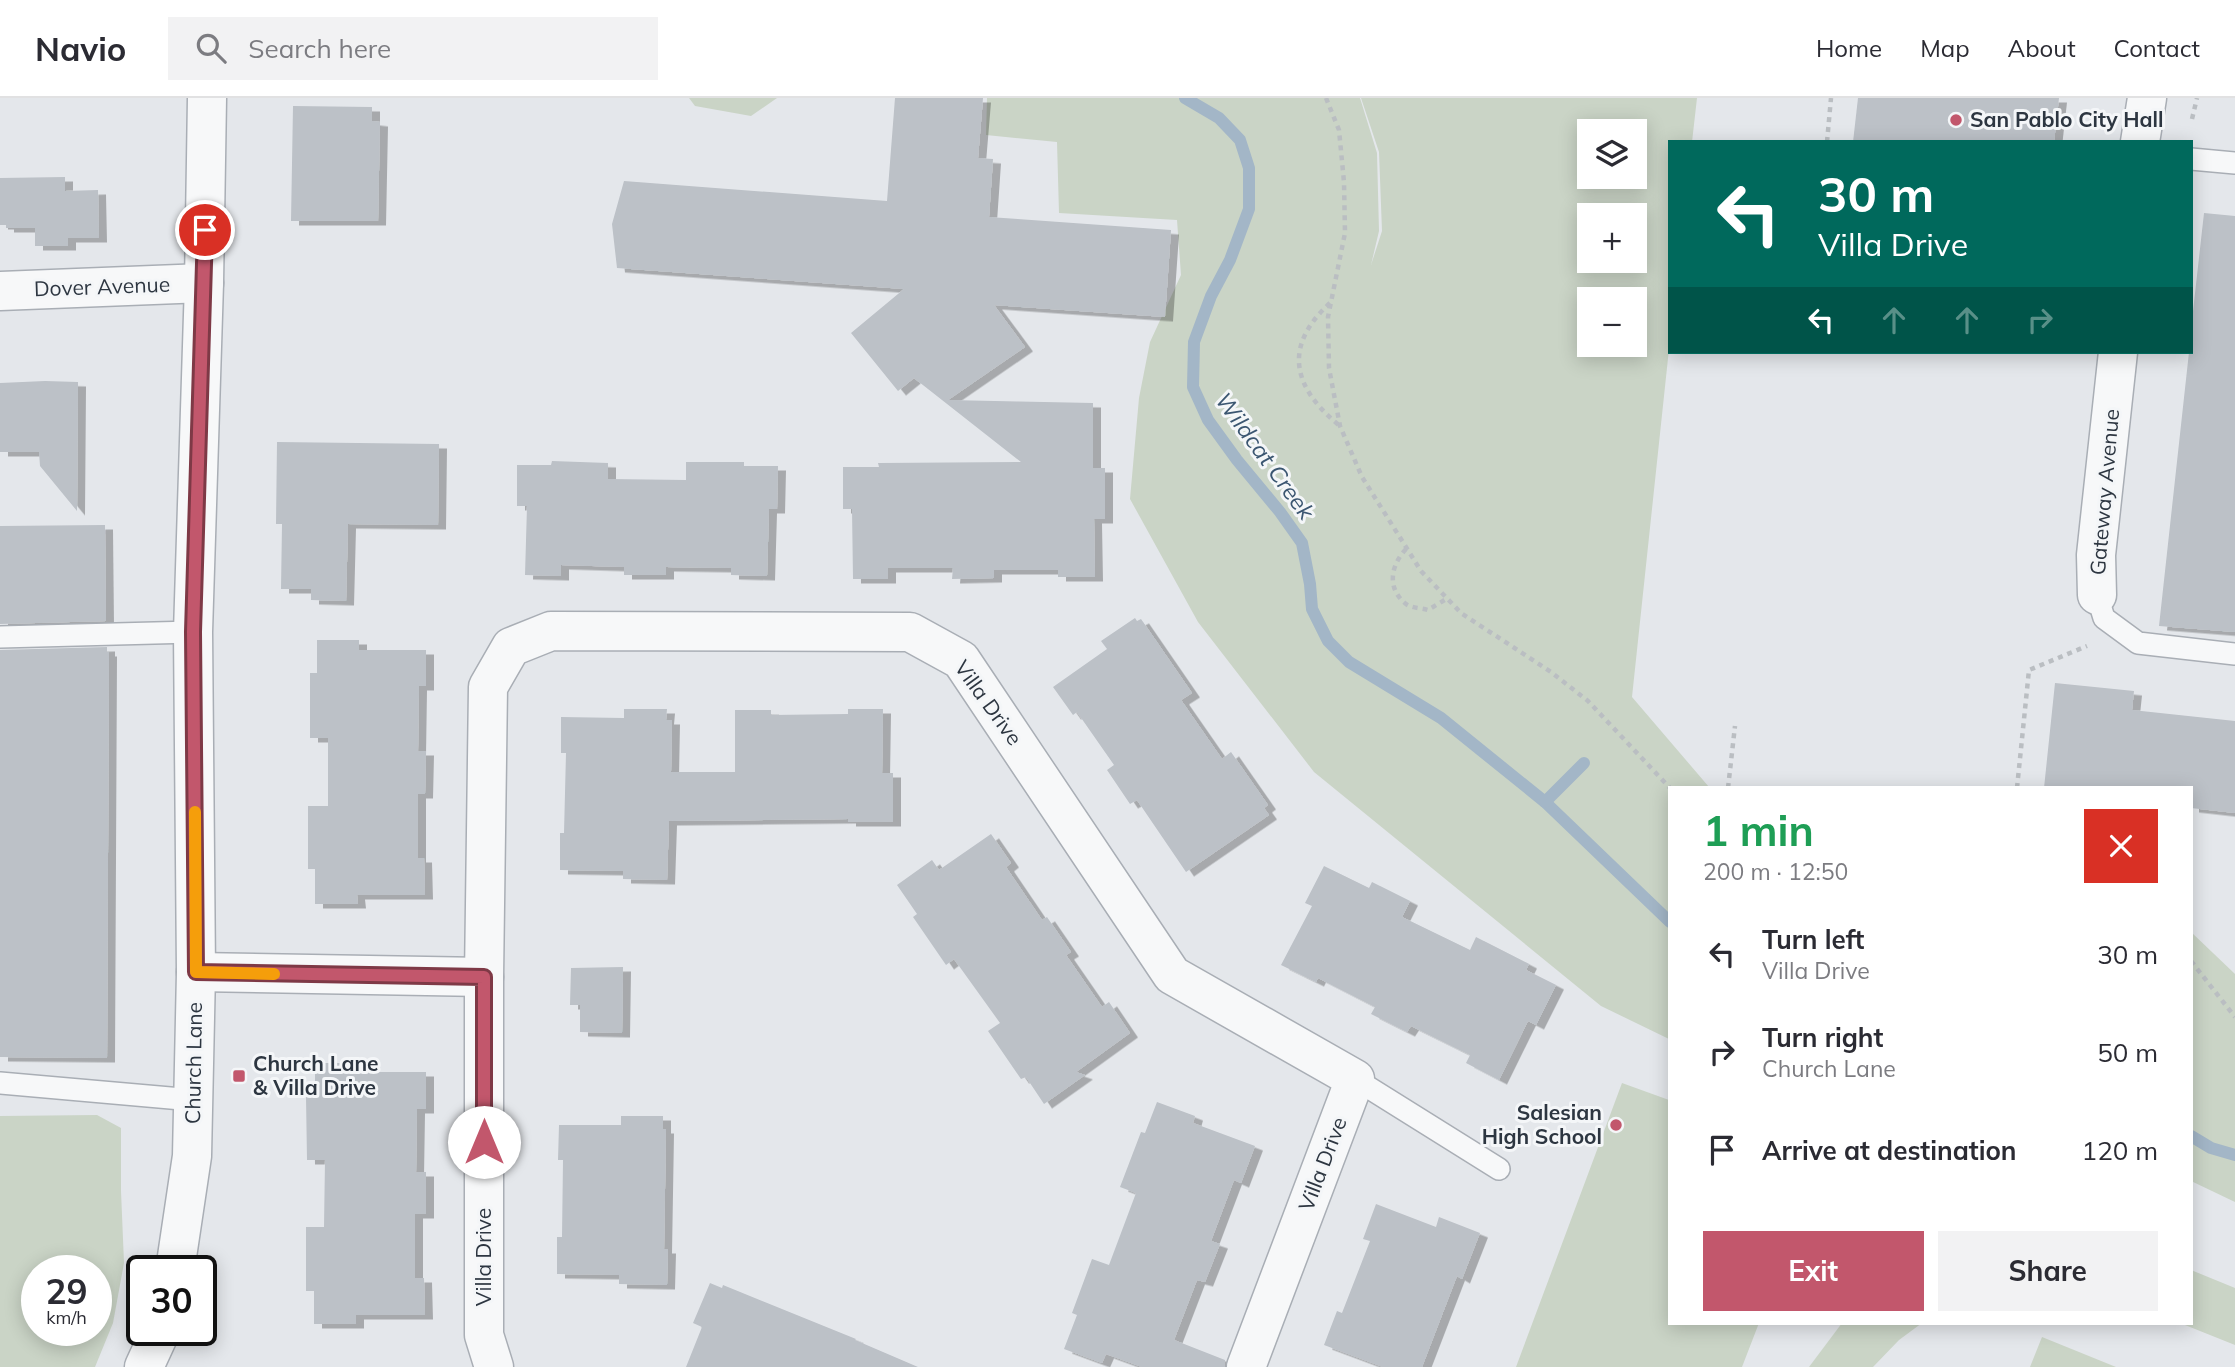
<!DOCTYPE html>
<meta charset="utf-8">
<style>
body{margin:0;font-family:Mulish,sans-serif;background:#f2f2f3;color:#2b2b33;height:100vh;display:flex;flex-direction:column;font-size:26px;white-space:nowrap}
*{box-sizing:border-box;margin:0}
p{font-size:23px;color:#7c7c81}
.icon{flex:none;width:38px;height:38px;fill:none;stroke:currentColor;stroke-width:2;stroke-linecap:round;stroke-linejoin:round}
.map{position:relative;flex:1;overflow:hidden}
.details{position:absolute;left:1668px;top:688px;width:525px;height:539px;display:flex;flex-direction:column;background:#fff;border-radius:0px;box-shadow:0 4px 18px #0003}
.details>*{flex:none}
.banner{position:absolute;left:1668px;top:42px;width:525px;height:214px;border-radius:0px;box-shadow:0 4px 18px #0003;background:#00695c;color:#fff;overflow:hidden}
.tools{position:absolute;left:1577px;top:21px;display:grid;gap:14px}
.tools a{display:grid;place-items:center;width:70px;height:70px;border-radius:0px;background:#fff;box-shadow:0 4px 18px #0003;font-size:35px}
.speed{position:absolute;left:21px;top:1157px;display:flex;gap:14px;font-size:35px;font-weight:700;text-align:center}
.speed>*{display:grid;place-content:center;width:91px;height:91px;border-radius:50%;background:#fff;box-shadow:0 4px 18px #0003;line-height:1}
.speed small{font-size:18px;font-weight:400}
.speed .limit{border:4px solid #111;border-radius:10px;background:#fff;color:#111}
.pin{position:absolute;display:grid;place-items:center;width:60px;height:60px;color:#fff;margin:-30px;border:4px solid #fff;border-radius:50%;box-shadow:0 2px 7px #0007}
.me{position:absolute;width:77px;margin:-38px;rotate:0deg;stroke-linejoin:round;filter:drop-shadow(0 0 5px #0008)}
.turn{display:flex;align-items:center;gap:24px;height:147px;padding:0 35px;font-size:32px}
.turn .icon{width:91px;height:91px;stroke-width:2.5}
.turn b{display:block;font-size:49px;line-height:60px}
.lanes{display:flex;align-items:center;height:66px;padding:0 35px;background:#0003;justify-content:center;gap:35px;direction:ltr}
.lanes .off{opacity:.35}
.round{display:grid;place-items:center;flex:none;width:74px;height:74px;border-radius:0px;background:#f2f2f3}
.summary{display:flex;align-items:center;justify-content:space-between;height:119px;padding:0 35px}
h1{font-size:42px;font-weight:700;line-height:52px;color:#1e9e55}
.button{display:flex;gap:14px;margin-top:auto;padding:14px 35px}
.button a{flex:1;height:80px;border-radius:0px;background:#c2576c;color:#fff;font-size:28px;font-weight:700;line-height:80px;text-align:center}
.button a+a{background:#f2f2f3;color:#2b2b33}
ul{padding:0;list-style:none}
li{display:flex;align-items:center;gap:21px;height:98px;padding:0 35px}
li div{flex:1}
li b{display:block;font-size:26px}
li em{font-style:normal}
header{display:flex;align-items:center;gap:42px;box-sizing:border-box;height:98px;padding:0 35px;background:#fff;border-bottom:2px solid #e1e1e2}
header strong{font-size:33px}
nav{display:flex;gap:38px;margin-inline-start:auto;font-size:24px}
.search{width:490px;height:63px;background:#f2f2f3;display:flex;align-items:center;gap:18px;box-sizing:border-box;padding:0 24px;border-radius:0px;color:#7c7c81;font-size:26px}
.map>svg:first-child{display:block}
.green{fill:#cad4c6;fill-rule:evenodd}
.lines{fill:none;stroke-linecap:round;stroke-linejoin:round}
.stream{stroke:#a3b6c7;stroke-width:12}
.building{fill:#bcc1c7;filter:url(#shadow)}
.service-casing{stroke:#a9aeb5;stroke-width:24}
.minor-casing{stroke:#a9aeb5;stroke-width:41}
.tertiary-casing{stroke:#a9aeb5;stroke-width:41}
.path{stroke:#babec2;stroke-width:4.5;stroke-dasharray:5 5;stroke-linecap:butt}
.service{stroke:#f7f8f9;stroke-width:21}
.minor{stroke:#f7f8f9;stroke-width:38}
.tertiary{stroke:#f7f8f9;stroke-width:38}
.route-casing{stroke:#7e3946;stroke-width:18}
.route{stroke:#c2576c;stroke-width:12}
.slow{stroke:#f59e0b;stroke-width:12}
.poi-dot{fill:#c2576c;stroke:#f4f6f8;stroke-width:2.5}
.labels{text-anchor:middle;stroke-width:6;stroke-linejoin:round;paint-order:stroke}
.poi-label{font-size:21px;font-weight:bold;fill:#2d3641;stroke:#f4f6f8;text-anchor:start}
.street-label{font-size:21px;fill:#2d3641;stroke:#f4f6f8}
.water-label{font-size:23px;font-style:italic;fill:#3b5671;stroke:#f4f6f8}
</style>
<header>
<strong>Navio</strong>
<div class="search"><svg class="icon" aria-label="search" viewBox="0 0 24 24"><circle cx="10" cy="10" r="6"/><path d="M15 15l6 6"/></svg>Search here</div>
<nav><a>Home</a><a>Map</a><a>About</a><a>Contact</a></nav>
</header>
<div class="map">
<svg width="2235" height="1269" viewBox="0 0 2235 1269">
<defs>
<filter id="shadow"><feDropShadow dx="8" dy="4.5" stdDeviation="0" flood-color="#0004"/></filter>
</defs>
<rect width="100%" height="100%" fill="#e4e7eb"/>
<!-- green -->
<g class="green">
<path d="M 689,0 L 777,0 L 751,18 L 695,8 Z"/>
<path d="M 987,0 L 1360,0 L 1377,55 L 1379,133 L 1371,167 L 1382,133 L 1379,54 L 1361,0 L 1697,0 L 1692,44 L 1670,44 L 1669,251 L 1632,599 L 1709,689 L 1670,690 L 1669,941 L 1601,908 L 1314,674 L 1198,524 L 1130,401 L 1139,300 L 1150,244 L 1181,177 L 1177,122 L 1059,115 L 1057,44 L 986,37 ZM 1589,33 L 1634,33 L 1634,79 L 1589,79 ZM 1589,117 L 1634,117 L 1634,163 L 1589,163 ZM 1589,201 L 1634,201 L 1634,247 L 1589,247 Z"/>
<path d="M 2191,834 L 2235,876 L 2235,1104 L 2191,1083 Z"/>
<path d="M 1622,985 L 1669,1002 L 1670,1225 L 1759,1225 L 1742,1269 L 1516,1269 Z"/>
<path d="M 97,1017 L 121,1030 L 121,1093 L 124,1165 L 113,1225 L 95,1269 L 0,1269 L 0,1018 ZM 96,1172 L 96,1232 L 37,1232 L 37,1172 Z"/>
<path d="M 2191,1172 L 2235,1190 L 2235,1247 L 2180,1225 L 2191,1225 Z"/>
<path d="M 1842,1225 L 1922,1225 L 1899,1242 L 1873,1269 L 1809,1269 Z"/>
<path d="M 2042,1239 L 2116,1269 L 2030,1269 Z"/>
</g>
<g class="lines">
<!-- stream -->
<g class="stream">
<path d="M 1185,0 L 1219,20 L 1240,42 L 1249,70 L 1249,111 L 1230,162 L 1211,198 L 1194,244 L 1193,289 L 1208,322 L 1237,362 L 1280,414 L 1302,445 L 1310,486 L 1312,511 L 1328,543 L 1349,564 L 1441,620 L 1545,704 L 1670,824"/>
<path d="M 1545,704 L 1584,665"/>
<path d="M 2191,1038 L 2211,1050 L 2235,1057"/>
</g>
</g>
<!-- building -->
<g class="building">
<path d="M 895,0 L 983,0 L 978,60 L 993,61 L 989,119 L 1171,132 L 1165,219 L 994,207 L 1025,249 L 948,302 L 1093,305 L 1093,370 L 1105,370 L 1105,421 L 1094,421 L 1095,479 L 1058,479 L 1058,472 L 994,472 L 994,480 L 952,481 L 953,470 L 888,470 L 888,481 L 853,481 L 852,411 L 843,411 L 843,369 L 879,369 L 878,365 L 1021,364 L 914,280 L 898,293 L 851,235 L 904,191 L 617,170 L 612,126 L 624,83 L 887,103 Z"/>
<path d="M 1858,0 L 2059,0 L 2054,44 L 1853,44 Z"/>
<path d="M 293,8 L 372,9 L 372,23 L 380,24 L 378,123 L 291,123 Z"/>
<path d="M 65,79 L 65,93 L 98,92 L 99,140 L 68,140 L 68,148 L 35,148 L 35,130 L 6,130 L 6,127 L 0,127 L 0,80 Z"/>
<path d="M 2204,115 L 2235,118 L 2235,534 L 2159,528 L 2189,254 L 2191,254 L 2191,231 Z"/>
<path d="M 45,283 L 78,284 L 77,413 L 40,368 L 39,354 L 0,354 L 0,285 Z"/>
<path d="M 277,344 L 439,346 L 438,427 L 348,426 L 346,503 L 311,502 L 311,491 L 281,491 L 282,426 L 276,426 Z"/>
<path d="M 552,363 L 608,365 L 608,381 L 686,382 L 686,364 L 744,364 L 744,368 L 778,368 L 777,411 L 769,411 L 767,478 L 731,477 L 731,470 L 666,469 L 666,477 L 624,477 L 624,469 L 561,467 L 561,478 L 525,477 L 527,408 L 517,408 L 517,367 L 551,367 Z"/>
<path d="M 105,427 L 106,523 L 0,526 L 0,428 Z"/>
<path d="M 1135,520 L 1137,523 L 1141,521 L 1192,595 L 1181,602 L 1222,661 L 1231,654 L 1268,707 L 1264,710 L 1269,717 L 1186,774 L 1137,702 L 1130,706 L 1107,672 L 1114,667 L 1077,614 L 1073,617 L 1053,589 L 1107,551 L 1101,543 Z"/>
<path d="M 317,542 L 359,542 L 359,552 L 426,552 L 426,588 L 419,588 L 418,653 L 426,653 L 425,696 L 418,696 L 418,760 L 424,760 L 425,797 L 357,797 L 358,806 L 315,806 L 315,771 L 308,771 L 308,708 L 328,708 L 328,640 L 310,640 L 310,575 L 317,575 Z"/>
<path d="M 107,549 L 107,554 L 109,554 L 107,960 L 0,959 L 0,552 Z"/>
<path d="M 2055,585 L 2134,593 L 2132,612 L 2235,623 L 2235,715 L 2191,710 L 2191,690 L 2044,690 Z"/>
<path d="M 624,611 L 667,611 L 666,622 L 672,622 L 671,674 L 735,674 L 735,612 L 771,612 L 771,617 L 848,616 L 848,611 L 883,611 L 882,675 L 893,675 L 893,724 L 848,724 L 848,721 L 669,723 L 667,782 L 623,781 L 623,773 L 560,772 L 560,735 L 564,735 L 566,655 L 561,655 L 561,619 L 624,620 Z"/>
<path d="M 991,736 L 1011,765 L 1006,769 L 1042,822 L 1047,819 L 1071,854 L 1066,857 L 1102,909 L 1109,904 L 1130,935 L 1076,974 L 1085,977 L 1044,1006 L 1026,979 L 1021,981 L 988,933 L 1000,925 L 954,861 L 946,867 L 913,819 L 917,816 L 897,787 L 932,762 L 939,772 Z"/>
<path d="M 1324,768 L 1369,790 L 1372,784 L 1410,803 L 1402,819 L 1470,852 L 1476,839 L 1529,866 L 1526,872 L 1556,887 L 1536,927 L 1528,923 L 1499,982 L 1466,965 L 1470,957 L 1411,928 L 1407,934 L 1371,916 L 1375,909 L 1318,880 L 1316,884 L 1281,867 L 1312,808 L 1305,805 Z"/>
<path d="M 623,869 L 622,935 L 580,934 L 580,907 L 570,907 L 571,870 Z"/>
<path d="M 315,965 L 356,965 L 356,974 L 426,974 L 426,1011 L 417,1011 L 416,1074 L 426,1074 L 426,1116 L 415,1116 L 415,1180 L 424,1180 L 425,1217 L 356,1217 L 356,1226 L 314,1226 L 314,1193 L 306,1193 L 306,1129 L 324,1129 L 325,1062 L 307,1062 L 306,999 L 315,999 Z"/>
<path d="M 1157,1004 L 1195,1018 L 1193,1025 L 1255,1048 L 1241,1085 L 1234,1082 L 1211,1143 L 1220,1146 L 1205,1184 L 1197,1182 L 1174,1242 L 1225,1262 L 1225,1269 L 1142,1269 L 1106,1256 L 1102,1265 L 1064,1251 L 1077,1217 L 1072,1215 L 1092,1161 L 1109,1167 L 1136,1095 L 1120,1089 L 1141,1034 L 1145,1035 Z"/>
<path d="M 621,1018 L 663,1018 L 663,1031 L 666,1031 L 664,1151 L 668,1151 L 667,1187 L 619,1186 L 619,1177 L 557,1176 L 557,1139 L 562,1139 L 563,1062 L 558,1062 L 559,1027 L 621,1027 Z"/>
<path d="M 1376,1106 L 1436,1129 L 1439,1119 L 1480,1135 L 1462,1181 L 1457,1178 L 1422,1269 L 1383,1269 L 1324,1247 L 1337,1213 L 1342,1215 L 1370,1143 L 1363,1141 Z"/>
<path d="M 710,1185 L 722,1190 L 723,1187 L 856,1241 L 855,1242 L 918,1269 L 686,1269 L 702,1229 L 693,1225 Z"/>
</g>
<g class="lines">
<defs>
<g id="service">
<path d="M 2191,61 L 2235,65"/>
<path d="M 2097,497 L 2104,520 L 2138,545 L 2235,556"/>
<path d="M 0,539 L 193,534"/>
<path d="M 1355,981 L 1499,1071"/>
<path d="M 0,985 L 193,1002"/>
</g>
<g id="minor">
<path d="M 2140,44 L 2147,0"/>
<path d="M 0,193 L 204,185"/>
<path d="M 2097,497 L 2096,457 L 2118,254"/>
<path d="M 196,874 L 484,879"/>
<path d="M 494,1269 L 484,1237 L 484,879 L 488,589 L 511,549 L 551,533 L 910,534 L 961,562 L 1172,877 L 1355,981 L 1246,1269"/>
</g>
<g id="tertiary">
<path d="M 175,1172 L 192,1058 L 196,874 L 193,534 L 204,185 L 207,0"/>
<path d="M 144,1269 L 161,1232"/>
</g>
</defs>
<!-- service casing -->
<use href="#service" class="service-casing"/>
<!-- minor casing -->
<use href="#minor" class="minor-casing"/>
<!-- tertiary casing -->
<use href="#tertiary" class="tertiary-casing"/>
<!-- path -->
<g class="path">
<path d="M 1326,0 L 1339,32 L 1344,84 L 1345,135 L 1328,219 L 1329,270 L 1340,328 L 1362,379 L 1421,473 L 1461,515 L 1551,574 L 1588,603 L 1670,690"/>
<path d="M 2192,21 L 2197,0"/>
<path d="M 1827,44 L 1831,0"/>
<path d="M 1330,205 C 1282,249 1293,290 1340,328"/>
<path d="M 1406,451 C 1391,467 1386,490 1406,506 C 1411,510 1421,510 1428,512 L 1448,500"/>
<path d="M 1728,690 L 1735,628"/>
<path d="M 2017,690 L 2029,572 L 2087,548"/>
<path d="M 2191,863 L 2235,919"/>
</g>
<!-- service -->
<use href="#service" class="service"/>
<!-- minor -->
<use href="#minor" class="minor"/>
<!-- tertiary -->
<use href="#tertiary" class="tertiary"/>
</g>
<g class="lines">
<defs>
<path id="route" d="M 205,132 L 193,534 L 196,874 L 484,879 L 484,1044"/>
</defs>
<!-- route casing -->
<use href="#route" class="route-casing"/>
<!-- route -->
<use href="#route" class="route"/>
<!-- slow -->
<path class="slow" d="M 195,714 L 196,874 L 274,876"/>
</g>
<!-- markers -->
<g class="poi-dot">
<circle cx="1956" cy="22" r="7"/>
<rect x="232" y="971" width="14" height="14" rx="3.5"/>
<circle cx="1616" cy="1027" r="7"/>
</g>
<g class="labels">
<!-- poi labels -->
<g class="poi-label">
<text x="1970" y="29">San Pablo City Hall</text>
<text x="253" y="973">Church Lane<tspan x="253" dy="24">&amp; Villa Drive</tspan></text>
<text x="1602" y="1022" text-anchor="end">Salesian<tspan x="1602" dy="24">High School</tspan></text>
</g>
<!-- street labels -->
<g class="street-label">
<text transform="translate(102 189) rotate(-2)" y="7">Dover Avenue</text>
<text transform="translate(2105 394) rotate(-85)" y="7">Gateway Avenue</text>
<text transform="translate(988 605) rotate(54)" y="7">Villa Drive</text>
<text transform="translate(194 965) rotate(-89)" y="7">Church Lane</text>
<text transform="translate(1323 1066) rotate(-69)" y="7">Villa Drive</text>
<text transform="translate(484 1159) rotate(-90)" y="7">Villa Drive</text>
</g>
<!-- water labels -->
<g class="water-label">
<text transform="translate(1265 358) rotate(54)" y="8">Wildcat Creek</text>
</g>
</g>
</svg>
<div class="tools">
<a><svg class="icon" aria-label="layers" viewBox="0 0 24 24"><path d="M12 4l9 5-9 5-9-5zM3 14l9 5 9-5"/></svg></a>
<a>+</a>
<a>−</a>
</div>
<div class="speed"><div>29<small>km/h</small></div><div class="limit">30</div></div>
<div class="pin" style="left:205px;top:132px;background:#d93025"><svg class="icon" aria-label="arrive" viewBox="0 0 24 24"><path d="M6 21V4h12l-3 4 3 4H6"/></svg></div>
<svg class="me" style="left:484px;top:1044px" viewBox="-20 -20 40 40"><circle r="19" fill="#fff"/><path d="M0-13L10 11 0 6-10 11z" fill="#c2576c"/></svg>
<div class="banner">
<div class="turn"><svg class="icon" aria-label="left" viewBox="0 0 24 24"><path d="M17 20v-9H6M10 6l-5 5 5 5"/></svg><div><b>30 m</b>Villa Drive</div></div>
<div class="lanes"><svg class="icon" aria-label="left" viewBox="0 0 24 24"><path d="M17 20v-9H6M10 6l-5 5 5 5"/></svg><svg class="icon off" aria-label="ahead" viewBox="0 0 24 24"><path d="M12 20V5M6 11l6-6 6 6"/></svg><svg class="icon off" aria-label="ahead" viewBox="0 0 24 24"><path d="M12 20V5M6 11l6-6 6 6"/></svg><svg class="icon off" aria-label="right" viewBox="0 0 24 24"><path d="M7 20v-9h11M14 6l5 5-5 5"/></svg></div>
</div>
<section class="details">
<div class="summary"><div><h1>1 min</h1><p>200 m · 12:50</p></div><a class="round" style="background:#d93025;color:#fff"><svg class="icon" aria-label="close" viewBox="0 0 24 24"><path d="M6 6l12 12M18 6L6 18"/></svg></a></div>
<ul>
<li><svg class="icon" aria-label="left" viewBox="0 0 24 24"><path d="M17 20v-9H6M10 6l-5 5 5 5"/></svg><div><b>Turn left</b><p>Villa Drive</p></div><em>30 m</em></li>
<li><svg class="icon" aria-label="right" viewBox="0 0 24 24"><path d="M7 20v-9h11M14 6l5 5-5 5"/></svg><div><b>Turn right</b><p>Church Lane</p></div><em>50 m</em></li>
<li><svg class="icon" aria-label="arrive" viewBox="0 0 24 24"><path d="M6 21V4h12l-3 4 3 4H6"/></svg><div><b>Arrive at destination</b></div><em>120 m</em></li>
</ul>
<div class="button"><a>Exit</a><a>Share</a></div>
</section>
</div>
